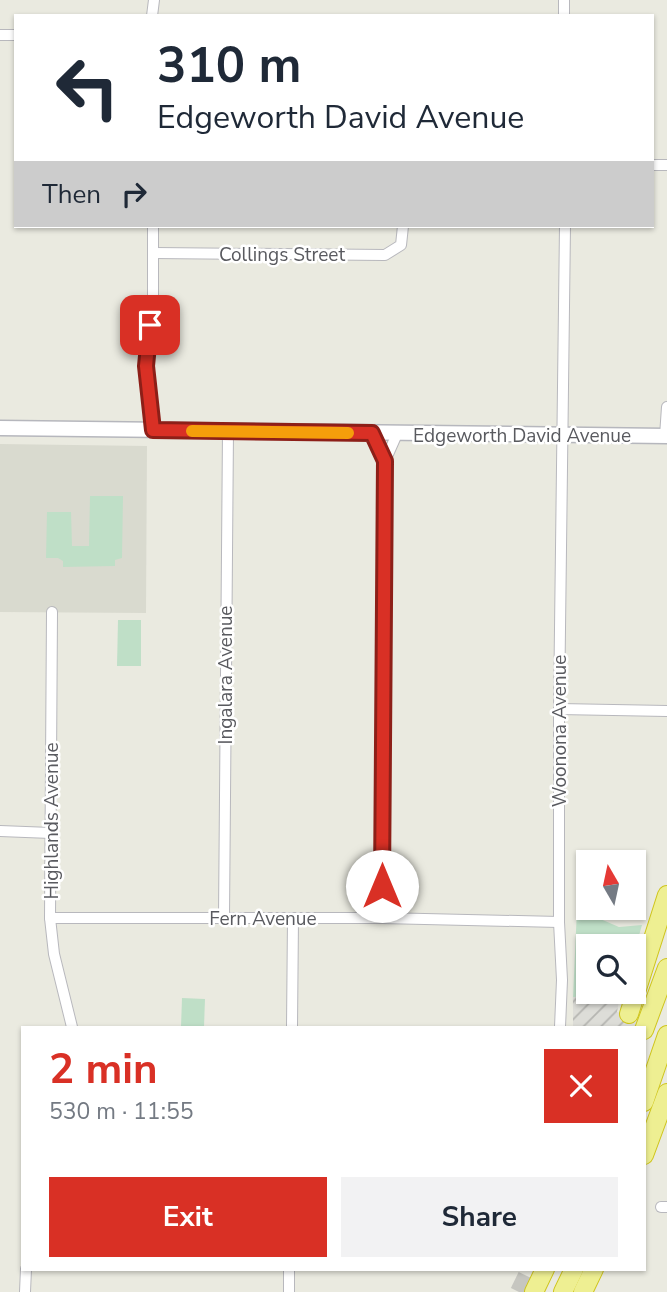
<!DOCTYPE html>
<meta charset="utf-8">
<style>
body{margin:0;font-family:"Nunito Sans",sans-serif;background:#f2f2f3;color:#1f2937;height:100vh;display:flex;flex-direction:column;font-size:26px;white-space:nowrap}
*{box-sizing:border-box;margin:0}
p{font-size:23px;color:#747a83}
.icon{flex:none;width:38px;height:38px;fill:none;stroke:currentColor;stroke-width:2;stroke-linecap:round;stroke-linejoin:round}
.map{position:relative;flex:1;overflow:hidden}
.panel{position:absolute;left:21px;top:1026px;width:625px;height:245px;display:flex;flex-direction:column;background:#fff;border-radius:0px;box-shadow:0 2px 5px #0004}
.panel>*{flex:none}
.top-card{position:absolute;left:14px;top:14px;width:640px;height:214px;border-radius:0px;box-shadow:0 2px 5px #0004;background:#fff;color:#1f2937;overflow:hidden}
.needle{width:46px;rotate:351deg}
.tools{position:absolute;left:576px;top:850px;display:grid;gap:14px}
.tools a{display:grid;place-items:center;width:70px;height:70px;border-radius:0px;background:#fff;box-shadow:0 2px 5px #0004;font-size:35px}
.pin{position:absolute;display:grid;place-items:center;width:60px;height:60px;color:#fff;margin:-30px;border-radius:14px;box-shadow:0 4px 10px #0006}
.me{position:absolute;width:77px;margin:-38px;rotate:0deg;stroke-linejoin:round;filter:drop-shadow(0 0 5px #0008)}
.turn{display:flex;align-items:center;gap:24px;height:147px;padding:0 28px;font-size:32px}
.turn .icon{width:91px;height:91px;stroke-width:2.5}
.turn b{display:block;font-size:49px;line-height:60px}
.then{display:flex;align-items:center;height:66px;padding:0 28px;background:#0003;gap:14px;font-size:26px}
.round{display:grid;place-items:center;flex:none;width:74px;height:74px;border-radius:0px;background:#f2f2f3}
.head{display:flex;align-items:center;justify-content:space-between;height:119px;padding:0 28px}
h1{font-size:42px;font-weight:700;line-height:52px;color:#d93025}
.action{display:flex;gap:14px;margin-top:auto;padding:14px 28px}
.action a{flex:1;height:80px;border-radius:0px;background:#d93025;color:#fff;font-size:28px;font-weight:700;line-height:80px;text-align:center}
.action a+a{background:#f2f2f3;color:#1f2937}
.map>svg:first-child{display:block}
.industrial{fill:url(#industrial-furrows)}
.education{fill:#d9dacf}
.green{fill:#bfdfc7}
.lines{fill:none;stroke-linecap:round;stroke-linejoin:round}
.highway-tunnel{stroke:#c6c6c0;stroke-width:18;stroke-dasharray:18 9;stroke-linecap:butt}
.street-casing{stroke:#b8b8bd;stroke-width:12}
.secondary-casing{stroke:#b6b7bd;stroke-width:17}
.highway-casing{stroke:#cfc51b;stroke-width:20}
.street{stroke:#fff;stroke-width:10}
.secondary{stroke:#fff;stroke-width:14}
.highway{stroke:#eeef92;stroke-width:18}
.route-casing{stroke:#8d1f18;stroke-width:18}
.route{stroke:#d93025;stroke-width:12}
.slow{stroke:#f59e0b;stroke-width:12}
.labels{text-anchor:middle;stroke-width:5;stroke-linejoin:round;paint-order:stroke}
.street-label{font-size:19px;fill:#595a5f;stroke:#fff}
</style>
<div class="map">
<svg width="667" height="1292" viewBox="0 0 667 1292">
<defs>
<pattern id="industrial-furrows" width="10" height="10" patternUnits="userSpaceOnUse" patternTransform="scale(1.75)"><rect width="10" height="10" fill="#ddddd8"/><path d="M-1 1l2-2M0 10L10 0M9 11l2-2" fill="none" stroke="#b6b6b2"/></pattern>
</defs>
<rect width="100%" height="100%" fill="#eaeae0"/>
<!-- industrial -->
<path class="industrial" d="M 620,995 L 617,1012 L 638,1019 L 635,1027 L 573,1027 L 573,997 Z"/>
<!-- education -->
<path class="education" d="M 0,444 L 147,446 L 146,613 L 0,612 Z"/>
<!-- green -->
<g class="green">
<path d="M 90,496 L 123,496 L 122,558 L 115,560 L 115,566 L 63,567 L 63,561 L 58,558 L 46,558 L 47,512 L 71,512 L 72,546 L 89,546 Z"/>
<path d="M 118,620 L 141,620 L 141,666 L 117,666 Z"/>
<path d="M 577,909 L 619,927 L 642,925 L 634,953 L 634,947 L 588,947 L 588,992 L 621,992 L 620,995 L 573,997 Z"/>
<path d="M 182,998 L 205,999 L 204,1027 L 181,1027 Z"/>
</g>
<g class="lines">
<!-- highway-tunnel -->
<path class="highway-tunnel" d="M 519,1292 L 530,1269"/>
<defs>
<g id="street">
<path d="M 564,0 L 564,16"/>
<path d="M 152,16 L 154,0"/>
<path d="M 0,35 L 16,35"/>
<path d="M 653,165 L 667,165"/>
<path d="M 153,226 L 153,304 L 146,356 L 153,430"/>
<path d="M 154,253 L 385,255 L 401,245 L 403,226"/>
<path d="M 372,433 L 385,461"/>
<path d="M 665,436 L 667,407"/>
<path d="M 52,612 L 50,918 L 54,954 L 72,1027"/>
<path d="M 559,709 L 667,711"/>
<path d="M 0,831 L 51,833"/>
<path d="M 50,918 L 382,918 L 559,922"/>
<path d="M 224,918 L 228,431"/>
<path d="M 382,918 L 385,461 L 397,434"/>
<path d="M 292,1027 L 293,918"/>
<path d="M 560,1027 L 562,980 L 559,922 L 559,709 L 565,226"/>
<path d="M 661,1207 L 667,1207"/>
<path d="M 25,1292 L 26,1269"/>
<path d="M 289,1292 L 289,1269"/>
</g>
<path id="secondary" d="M 0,428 L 667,436"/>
<g id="highway">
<path d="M 629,1014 L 667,895"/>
<path d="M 644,1030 L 667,968"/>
<path d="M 644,1102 L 667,1035"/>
<path d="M 644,1155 L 667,1093"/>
<path d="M 534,1292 L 545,1269"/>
<path d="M 563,1292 L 574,1269"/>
<path d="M 583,1292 L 594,1269"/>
</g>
</defs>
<!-- street casing -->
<use href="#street" class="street-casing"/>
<!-- secondary casing -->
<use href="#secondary" class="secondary-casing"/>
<!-- highway casing -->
<use href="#highway" class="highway-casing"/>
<!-- street -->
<use href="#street" class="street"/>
<!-- secondary -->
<use href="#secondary" class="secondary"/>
<!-- highway -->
<use href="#highway" class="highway"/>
</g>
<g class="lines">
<defs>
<path id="route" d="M 150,325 L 146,366 L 153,430 L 372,433 L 385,461 L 382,886"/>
</defs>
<!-- route casing -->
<use href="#route" class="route-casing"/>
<!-- route -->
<use href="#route" class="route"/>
<!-- slow -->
<path class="slow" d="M 192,431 L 348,433"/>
</g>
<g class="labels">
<!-- street labels -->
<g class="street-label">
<text x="282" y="261">Collings Street</text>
<text x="522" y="442">Edgeworth David Avenue</text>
<text transform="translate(225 675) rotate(-90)" y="7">Ingalara Avenue</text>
<text transform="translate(559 731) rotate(-90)" y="7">Woonona Avenue</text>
<text transform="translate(51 821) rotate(-90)" y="7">Highlands Avenue</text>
<text x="263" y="925">Fern Avenue</text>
</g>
</g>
</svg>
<div class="tools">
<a><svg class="needle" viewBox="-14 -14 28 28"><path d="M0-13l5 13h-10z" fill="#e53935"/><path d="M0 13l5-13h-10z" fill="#747a83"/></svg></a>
<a><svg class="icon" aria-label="search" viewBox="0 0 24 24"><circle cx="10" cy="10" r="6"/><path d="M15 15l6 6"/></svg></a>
</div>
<div class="pin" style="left:150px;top:325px;background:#d93025"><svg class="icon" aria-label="arrive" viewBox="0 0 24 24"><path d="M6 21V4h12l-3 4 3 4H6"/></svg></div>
<svg class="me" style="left:382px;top:886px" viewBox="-20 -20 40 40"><circle r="19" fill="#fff"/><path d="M0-13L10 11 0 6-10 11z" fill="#d93025"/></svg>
<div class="top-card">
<div class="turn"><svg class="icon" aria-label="left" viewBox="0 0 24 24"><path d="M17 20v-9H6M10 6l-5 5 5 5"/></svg><div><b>310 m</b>Edgeworth David Avenue</div></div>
<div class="then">Then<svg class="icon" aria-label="right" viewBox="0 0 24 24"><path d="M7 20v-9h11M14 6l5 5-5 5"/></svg></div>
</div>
<section class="panel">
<div class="head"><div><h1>2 min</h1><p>530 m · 11:55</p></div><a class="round" style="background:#d93025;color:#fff"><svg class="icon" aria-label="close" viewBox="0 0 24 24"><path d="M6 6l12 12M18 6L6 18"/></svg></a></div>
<div class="action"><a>Exit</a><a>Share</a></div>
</section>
</div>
